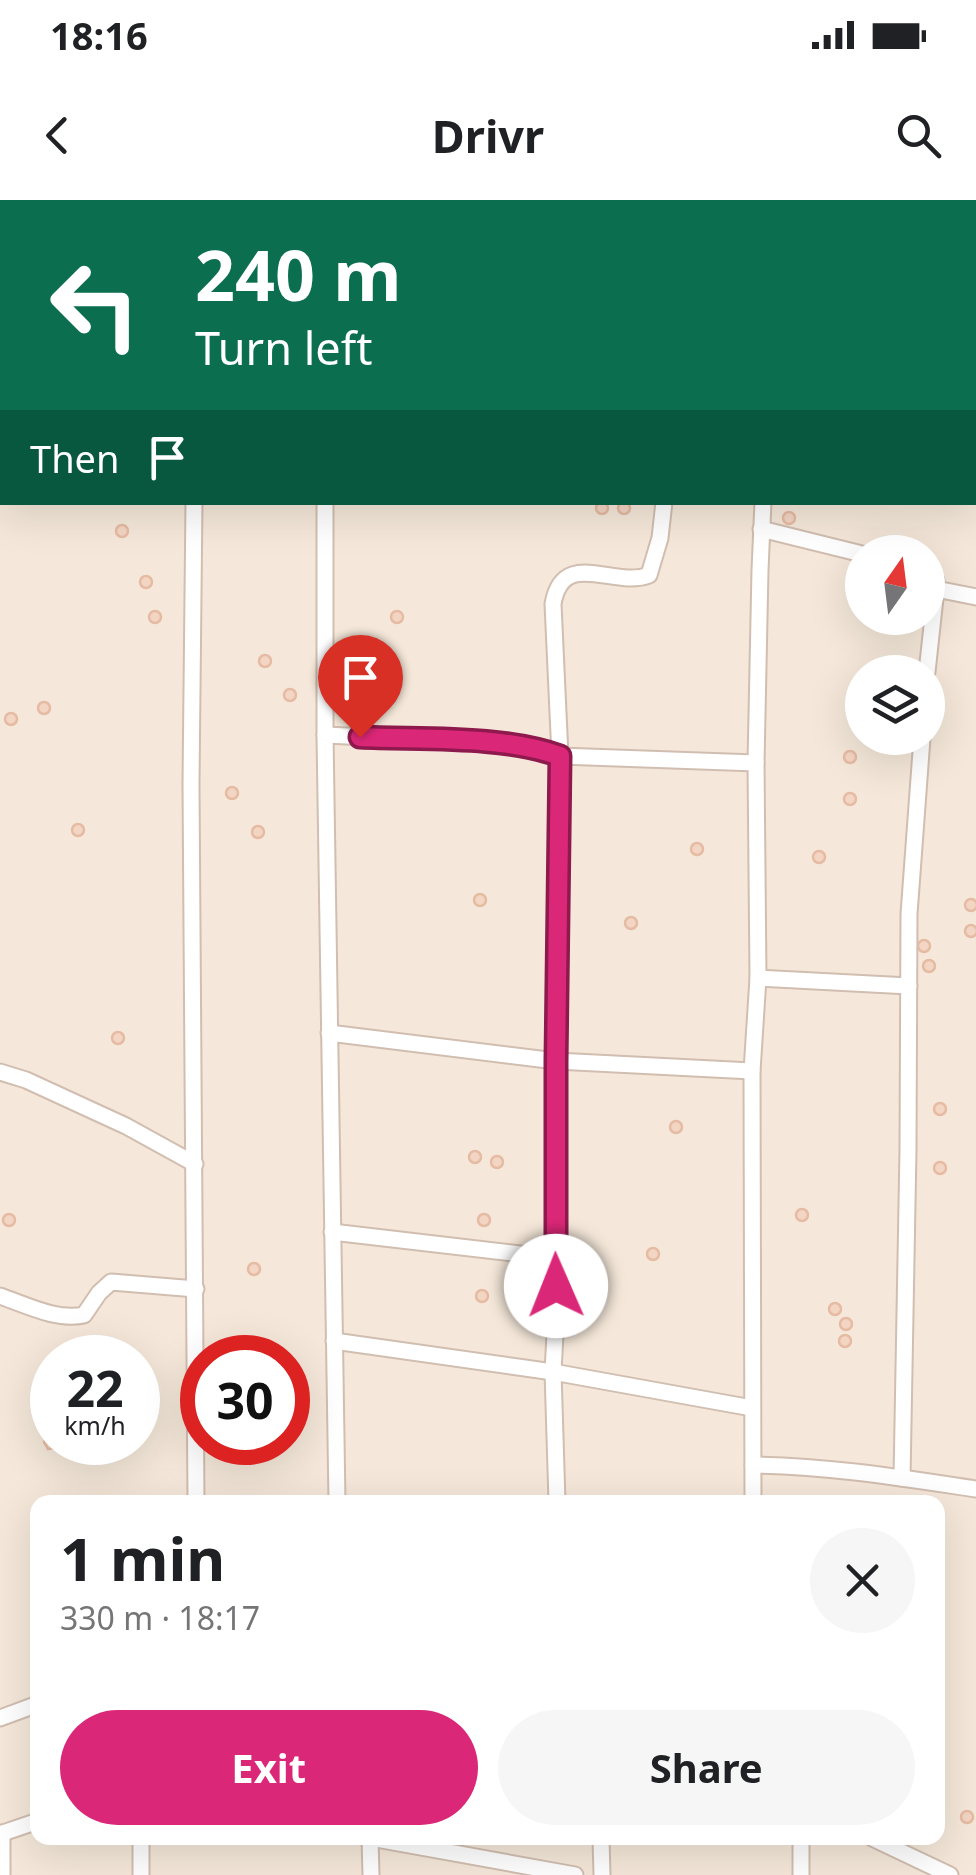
<!DOCTYPE html>
<meta charset="utf-8">
<style>
body{margin:0;font-family:"Noto Sans",sans-serif;background:#f6f6f6;color:#202124;height:100vh;display:flex;flex-direction:column;font-size:38px;white-space:nowrap}
*{box-sizing:border-box;margin:0}
p{font-size:32px;color:#757577}
.icon{flex:none;width:55px;height:55px;fill:none;stroke:currentColor;stroke-width:2;stroke-linecap:round;stroke-linejoin:round}
.map{position:relative;flex:1;overflow:hidden}
.panel{position:absolute;left:30px;top:1295px;width:915px;height:350px;display:flex;flex-direction:column;background:#fff;border-radius:20px;box-shadow:0 10px 40px #0002}
.panel>*{flex:none}
.hud{position:absolute;left:0px;top:0px;width:978px;height:305px;box-shadow:0 10px 40px #0002;background:#0b6e4f;color:#fff;overflow:hidden}
.needle{width:65px;rotate:14deg}
.fabs{position:absolute;left:845px;top:335px;display:grid;gap:20px}
.fabs a{display:grid;place-items:center;width:100px;height:100px;border-radius:50%;background:#fff;box-shadow:0 10px 40px #0002;font-size:50px}
.speed{position:absolute;left:30px;top:1135px;display:flex;gap:20px;font-size:50px;font-weight:700;text-align:center}
.speed>*{display:grid;place-content:center;width:130px;height:130px;border-radius:50%;background:#fff;box-shadow:0 10px 40px #0002;line-height:1}
.speed small{font-size:25px;font-weight:400}
.speed .limit{border:15px solid #d22;background:#fff;color:#111}
.pin{position:absolute;display:grid;place-items:center;width:85px;height:85px;color:#fff;margin:-102px -42px;border-radius:50% 50% 50% 0;rotate:-45deg;box-shadow:0 0 10px #0007}
.pin .icon{rotate:45deg}
.me{position:absolute;width:110px;margin:-55px;rotate:359deg;stroke-linejoin:round;filter:drop-shadow(0 0 8px #0008)}
.turn{display:flex;align-items:center;gap:35px;height:210px;padding:0 30px;font-size:45px}
.turn .icon{width:130px;height:130px;stroke-width:2.5}
.turn b{display:block;font-size:70px;line-height:85px}
.then{display:flex;align-items:center;height:95px;padding:0 30px;background:#0003;gap:20px;font-size:38px}
.round{display:grid;place-items:center;flex:none;width:105px;height:105px;border-radius:52px;background:#f6f6f6}
.headline{display:flex;align-items:center;justify-content:space-between;height:170px;padding:0 30px}
h1{font-size:60px;font-weight:700;line-height:75px}
.primary-button{display:flex;gap:20px;margin-top:auto;padding:20px 30px}
.primary-button a{flex:1;height:115px;border-radius:60px;background:#db2777;color:#fff;font-size:40px;font-weight:700;line-height:115px;text-align:center}
.primary-button a+a{background:#f6f6f6;color:#202124}
.status{display:flex;justify-content:space-between;align-items:center;height:70px;padding:0 50px;background:#fff;direction:ltr}
.status svg{height:28px;fill:currentColor}
header{display:flex;justify-content:space-between;align-items:center;height:130px;padding:0 30px;background:#fff;font-size:45px;font-weight:700}
.map>svg:first-child{display:block}
.residential{fill:#f5e8da;fill-rule:evenodd}
.building{fill:#f3d5c3;stroke:#e6bba3;stroke-width:2.5}
.lines{fill:none;stroke-linecap:round;stroke-linejoin:round}
.minor-casing{stroke:#d1beb0;stroke-width:19}
.minor{stroke:#fff;stroke-width:15}
.route-casing{stroke:#8e194d;stroke-width:25}
.route{stroke:#db2777;stroke-width:18}
</style>
<div class="status"><b>18:16</b><svg viewBox="0 0 49 12"><path d="M0 12V9h3v3zM5 12V6h3v6zM10 12V3h3v9zM15 12V0h3v12zM26 1h20v11H26zM47 4h2v5h-2z"/></svg></div>
<header><svg class="icon" aria-label="back" viewBox="0 0 24 24"><path d="M15 5l-7 7 7 7"/></svg>Drivr<svg class="icon" aria-label="search" viewBox="0 0 24 24"><circle cx="10" cy="10" r="6"/><path d="M15 15l6 6"/></svg></header>
<div class="map">
<svg width="976" height="1675" viewBox="0 0 976 1675">
<rect width="100%" height="100%" fill="#fdf6ec"/>
<!-- residential -->
<path class="residential" d="M 0,0 L 976,0 L 976,1675 L 0,1675 ZM 2,2 L 975,2 L 975,302 L 2,302 ZM 862,352 L 928,352 L 928,418 L 862,418 ZM 862,472 L 928,472 L 928,538 L 862,538 ZM 52,1158 L 138,1158 L 138,1242 L 52,1242 ZM 202,1158 L 288,1158 L 288,1242 L 202,1242 ZM 38,1302 L 938,1302 L 938,1638 L 38,1638 Z"/>
<!-- building -->
<g class="building">
<circle cx="624" cy="308" r="6"/>
<circle cx="602" cy="308" r="6"/>
<circle cx="789" cy="318" r="6"/>
<circle cx="122" cy="331" r="6"/>
<circle cx="146" cy="382" r="6"/>
<circle cx="155" cy="417" r="6"/>
<circle cx="397" cy="417" r="6"/>
<circle cx="265" cy="461" r="6"/>
<circle cx="290" cy="495" r="6"/>
<circle cx="44" cy="508" r="6"/>
<circle cx="11" cy="519" r="6"/>
<circle cx="850" cy="557" r="6"/>
<circle cx="232" cy="593" r="6"/>
<circle cx="850" cy="599" r="6"/>
<circle cx="78" cy="630" r="6"/>
<circle cx="258" cy="632" r="6"/>
<circle cx="697" cy="649" r="6"/>
<circle cx="819" cy="657" r="6"/>
<circle cx="480" cy="700" r="6"/>
<circle cx="971" cy="705" r="6"/>
<circle cx="631" cy="723" r="6"/>
<circle cx="971" cy="731" r="6"/>
<circle cx="924" cy="746" r="6"/>
<circle cx="929" cy="766" r="6"/>
<circle cx="118" cy="838" r="6"/>
<circle cx="940" cy="909" r="6"/>
<circle cx="676" cy="927" r="6"/>
<circle cx="475" cy="957" r="6"/>
<circle cx="497" cy="962" r="6"/>
<circle cx="940" cy="968" r="6"/>
<circle cx="802" cy="1015" r="6"/>
<circle cx="9" cy="1020" r="6"/>
<circle cx="484" cy="1020" r="6"/>
<circle cx="653" cy="1054" r="6"/>
<circle cx="254" cy="1069" r="6"/>
<circle cx="482" cy="1096" r="6"/>
<circle cx="835" cy="1109" r="6"/>
<circle cx="846" cy="1124" r="6"/>
<circle cx="845" cy="1141" r="6"/>
<circle cx="119" cy="1149" r="6"/>
<path d="M 52,1237 L 52,1242 L 57,1242 L 56,1245 L 54,1248 L 48,1249 L 44,1242 L 46,1238 Z"/>
<circle cx="252" cy="1252" r="6"/>
<circle cx="967" cy="1617" r="6"/>
</g>
<g class="lines">
<defs>
<g id="minor">
<path d="M 194,0 L 194,2"/>
<path d="M 329,0 L 329,2"/>
<path d="M 684,0 L 690,2"/>
<path d="M 532,2 L 533,0"/>
<path d="M 975,132 L 976,132"/>
<path d="M 0,158 L 2,159"/>
<path d="M 0,291 L 2,291"/>
<path d="M 194,302 L 191,584 L 196,1302"/>
<path d="M 325,302 L 325,535 L 337,1302"/>
<path d="M 761,329 L 862,354"/>
<path d="M 936,389 L 976,397"/>
<path d="M 927,472 L 936,389 L 936,380 L 928,372"/>
<path d="M 325,535 L 497,543 L 533,548 L 560,556 L 756,563"/>
<path d="M 758,778 L 909,786"/>
<path d="M 329,833 L 556,861 L 752,871"/>
<path d="M 0,872 L 26,880 L 126,926 L 195,964"/>
<path d="M 332,1032 L 555,1058"/>
<path d="M 0,1096 C 26,1105 57,1121 84,1115 L 99,1093 L 111,1082 L 196,1089"/>
<path d="M 334,1141 L 553,1172 L 752,1208"/>
<path d="M 753,1265 C 829,1266 902,1278 976,1289"/>
<path d="M 902,1278 L 908,949 L 909,714 L 922,538"/>
<path d="M 557,1302 L 553,1172 L 556,1115 L 556,861 L 560,556 L 553,404 C 563,347 614,389 649,375 L 660,338 L 664,302"/>
<path d="M 753,1302 L 752,871 L 758,778 L 756,563 L 760,370 L 763,302"/>
<path d="M 0,1518 L 38,1504"/>
<path d="M 2,1633 L 2,1675"/>
<path d="M 0,1634 L 38,1621"/>
<path d="M 370,1638 L 371,1675"/>
<path d="M 371,1638 L 575,1675"/>
<path d="M 601,1638 L 602,1675"/>
<path d="M 872,1638 L 950,1675"/>
<path d="M 141,1675 L 141,1638"/>
<path d="M 801,1675 L 801,1638"/>
</g>
</defs>
<!-- minor casing -->
<use href="#minor" class="minor-casing"/>
<!-- minor -->
<use href="#minor" class="minor"/>
</g>
<g class="lines">
<defs>
<path id="route" d="M 360,537 C 422,540 501,535 560,556 L 556,861 L 556,1086"/>
</defs>
<!-- route casing -->
<use href="#route" class="route-casing"/>
<!-- route -->
<use href="#route" class="route"/>
</g>
</svg>
<div class="fabs">
<a><svg class="needle" viewBox="-14 -14 28 28"><path d="M0-13l5 13h-10z" fill="#e53935"/><path d="M0 13l5-13h-10z" fill="#757577"/></svg></a>
<a><svg class="icon" aria-label="layers" viewBox="0 0 24 24"><path d="M12 4l9 5-9 5-9-5zM3 14l9 5 9-5"/></svg></a>
</div>
<div class="speed"><div>22<small>km/h</small></div><div class="limit">30</div></div>
<div class="pin" style="left:360px;top:537px;background:#d93025"><svg class="icon" aria-label="arrive" viewBox="0 0 24 24"><path d="M6 21V4h12l-3 4 3 4H6"/></svg></div>
<svg class="me" style="left:556px;top:1086px" viewBox="-20 -20 40 40"><circle r="19" fill="#fff"/><path d="M0-13L10 11 0 6-10 11z" fill="#db2777"/></svg>
<div class="hud">
<div class="turn"><svg class="icon" aria-label="left" viewBox="0 0 24 24"><path d="M17 20v-9H6M10 6l-5 5 5 5"/></svg><div><b>240 m</b>Turn left</div></div>
<div class="then">Then<svg class="icon" aria-label="arrive" viewBox="0 0 24 24"><path d="M6 21V4h12l-3 4 3 4H6"/></svg></div>
</div>
<section class="panel">
<div class="headline"><div><h1>1 min</h1><p>330 m · 18:17</p></div><a class="round"><svg class="icon" aria-label="close" viewBox="0 0 24 24"><path d="M6 6l12 12M18 6L6 18"/></svg></a></div>
<div class="primary-button"><a>Exit</a><a>Share</a></div>
</section>
</div>
